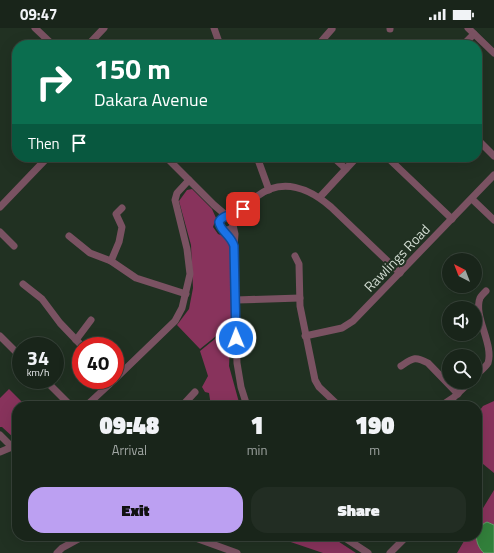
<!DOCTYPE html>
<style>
body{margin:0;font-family:"Titillium Web",sans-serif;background:#222d23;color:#f1f3f6;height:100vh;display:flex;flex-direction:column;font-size:15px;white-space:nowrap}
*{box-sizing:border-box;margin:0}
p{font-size:13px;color:#9fa5a2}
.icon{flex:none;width:22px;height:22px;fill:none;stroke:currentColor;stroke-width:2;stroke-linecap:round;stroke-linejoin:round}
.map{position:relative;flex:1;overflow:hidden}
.details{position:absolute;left:12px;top:373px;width:470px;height:140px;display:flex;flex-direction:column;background:#19251a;border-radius:16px;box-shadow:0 4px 16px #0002,0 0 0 1px #374239}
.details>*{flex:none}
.guide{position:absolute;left:12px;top:12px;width:470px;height:122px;border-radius:16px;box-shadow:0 4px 16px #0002,0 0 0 1px #374239;background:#0b6e4f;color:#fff;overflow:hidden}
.needle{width:26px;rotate:318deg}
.controls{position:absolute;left:442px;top:225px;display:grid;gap:8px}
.controls a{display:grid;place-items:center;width:40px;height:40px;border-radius:50%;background:#19251a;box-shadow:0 4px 16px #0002,0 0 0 1px #374239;font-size:20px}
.speed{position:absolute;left:12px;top:309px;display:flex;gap:8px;font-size:20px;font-weight:700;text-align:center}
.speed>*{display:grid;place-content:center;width:52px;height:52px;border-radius:50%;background:#19251a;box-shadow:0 4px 16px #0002,0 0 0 1px #374239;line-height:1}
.speed small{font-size:10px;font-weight:400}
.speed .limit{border:6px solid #d22;background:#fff;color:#111}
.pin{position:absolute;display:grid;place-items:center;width:34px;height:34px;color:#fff;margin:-17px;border-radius:8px;box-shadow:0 2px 6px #0006}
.me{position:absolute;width:44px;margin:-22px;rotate:359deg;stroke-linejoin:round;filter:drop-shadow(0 0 3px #0008)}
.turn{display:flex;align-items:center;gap:14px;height:84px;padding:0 16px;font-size:18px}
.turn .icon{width:52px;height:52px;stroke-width:2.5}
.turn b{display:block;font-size:28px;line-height:34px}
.then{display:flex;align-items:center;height:38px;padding:0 16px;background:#0003;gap:8px;font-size:15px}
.eta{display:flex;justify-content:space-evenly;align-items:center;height:68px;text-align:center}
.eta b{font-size:24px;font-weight:800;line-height:28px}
.action{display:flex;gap:8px;margin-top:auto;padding:8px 16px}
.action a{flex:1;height:46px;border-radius:16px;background:#bca0f2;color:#111;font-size:16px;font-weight:800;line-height:46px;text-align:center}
.action a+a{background:#222d23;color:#f1f3f6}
.status{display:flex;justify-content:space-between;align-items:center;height:28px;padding:0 20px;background:#19251a;direction:ltr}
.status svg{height:11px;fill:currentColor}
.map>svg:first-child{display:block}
.green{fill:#88335c}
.water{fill:#32803b;stroke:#629c68}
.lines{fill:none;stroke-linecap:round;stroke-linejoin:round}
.minor{stroke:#7a5262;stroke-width:7}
.route-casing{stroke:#114b97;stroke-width:10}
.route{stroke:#1a73e8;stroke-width:7}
.labels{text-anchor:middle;stroke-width:4;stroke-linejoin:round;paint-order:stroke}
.street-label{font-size:14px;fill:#d2dcd2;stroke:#213122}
</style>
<div class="status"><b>09:47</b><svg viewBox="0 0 49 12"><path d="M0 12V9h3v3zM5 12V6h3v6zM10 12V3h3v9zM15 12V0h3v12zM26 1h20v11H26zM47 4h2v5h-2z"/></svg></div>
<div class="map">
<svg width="494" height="525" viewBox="0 0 494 525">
<rect width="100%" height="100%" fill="#213122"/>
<!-- green -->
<g class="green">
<path d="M 192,161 L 212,181 L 216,190 L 213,199 L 218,206 L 228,210 L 231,221 L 231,296 L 200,321 L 177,297 L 189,281 L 193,260 L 191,217 L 179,173 L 187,162 Z"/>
<path d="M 231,298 L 229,338 L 240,378 L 211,378 L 209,365 L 205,364 L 202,359 L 208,348 L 200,323 Z"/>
<path d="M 9,361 L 26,378 L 17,378 L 17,407 L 14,410 L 2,399 L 0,399 L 0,370 Z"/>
<path d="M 494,373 L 494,445 L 477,431 L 477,386 L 483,378 Z"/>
<path d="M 494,462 L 494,525 L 457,525 L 467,508 L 477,508 L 477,490 Z"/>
<path d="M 273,508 L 330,508 L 356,525 L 323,525 Z"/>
</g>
<!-- water -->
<path class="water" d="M 487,494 L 494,497 L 494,525 L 484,525 C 474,516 473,500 487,494 Z"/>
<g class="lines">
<!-- minor -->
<g class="minor">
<path d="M 35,0 L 53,17"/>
<path d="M 214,0 L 220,17"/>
<path d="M 390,0 L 390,1"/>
<path d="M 468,0 L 494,25"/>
<path d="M 88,17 L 104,0"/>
<path d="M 318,17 L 332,1"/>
<path d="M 463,17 L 474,6"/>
<path d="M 477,111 L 494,128"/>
<path d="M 166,129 L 214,177 L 227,188"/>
<path d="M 257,129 L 269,162"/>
<path d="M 333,129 L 346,141"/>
<path d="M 387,129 L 452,191"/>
<path d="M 320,169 L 357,129"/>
<path d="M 472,171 L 494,192"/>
<path d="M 0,179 L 48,129"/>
<circle cx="226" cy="195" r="7"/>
<path d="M 228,188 C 240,184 247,176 256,169 C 282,149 309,160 331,179 L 400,245"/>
<path d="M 233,197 L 235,206 L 234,218 L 237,335 L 241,359 L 247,378"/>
<path d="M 0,204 L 14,218"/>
<path d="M 69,208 L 90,225 L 111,233 L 136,250 L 186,266"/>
<path d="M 295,228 L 299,236 L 300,278 L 315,352 L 319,359 L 339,378"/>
<path d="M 111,233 L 119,214 L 122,199 L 116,186 L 122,180"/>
<path d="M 23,256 L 42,271 L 60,295 L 82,318"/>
<path d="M 236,272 L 300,270"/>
<path d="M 0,308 L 21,329"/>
<path d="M 305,308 L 342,300 L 353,293 L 494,147"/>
<path d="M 76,312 L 91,292"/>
<path d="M 401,338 C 413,330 415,328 428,335 L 458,366"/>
<path d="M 475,348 C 479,344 485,340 488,335 C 494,316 473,288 480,270 C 481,268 484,265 486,263"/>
<path d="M 115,351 L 175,293 L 182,280 L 190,246 L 187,221 L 175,172 L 177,165 L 189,152"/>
<path d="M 45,352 L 71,378"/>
<path d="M 86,378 L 114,352"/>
<path d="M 182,378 L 195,364"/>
<path d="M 441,378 L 453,370 L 470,354"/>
<path d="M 0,407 L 12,419 L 0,424"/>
<path d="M 190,508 L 237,525"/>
<path d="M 342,508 L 368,525"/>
<path d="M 57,525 L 62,520 L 84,508"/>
<path d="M 390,525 L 407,508"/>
</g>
</g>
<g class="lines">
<defs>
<path id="route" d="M 236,310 L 234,218 C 231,207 220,203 219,194 C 222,187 235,186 243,181"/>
</defs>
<!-- route casing -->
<use href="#route" class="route-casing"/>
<!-- route -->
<use href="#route" class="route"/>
</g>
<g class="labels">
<!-- street labels -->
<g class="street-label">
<text transform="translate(397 230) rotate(-46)" y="5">Rawlings Road</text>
</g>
</g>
</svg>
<div class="controls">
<a><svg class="needle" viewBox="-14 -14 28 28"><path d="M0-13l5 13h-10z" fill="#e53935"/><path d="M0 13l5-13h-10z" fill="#9fa5a2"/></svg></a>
<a><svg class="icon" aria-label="sound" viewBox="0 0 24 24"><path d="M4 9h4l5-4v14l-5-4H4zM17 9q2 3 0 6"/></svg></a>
<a><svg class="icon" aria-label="search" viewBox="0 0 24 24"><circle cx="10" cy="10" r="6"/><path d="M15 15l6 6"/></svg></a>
</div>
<div class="speed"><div>34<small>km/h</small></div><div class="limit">40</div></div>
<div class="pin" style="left:243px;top:181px;background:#d93025"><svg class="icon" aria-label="arrive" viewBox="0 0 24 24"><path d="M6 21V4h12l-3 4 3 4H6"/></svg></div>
<svg class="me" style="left:236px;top:310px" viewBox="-20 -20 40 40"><circle r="17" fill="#1a73e8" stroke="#fff" stroke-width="3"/><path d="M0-11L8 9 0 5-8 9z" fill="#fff"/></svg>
<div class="guide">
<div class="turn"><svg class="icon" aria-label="right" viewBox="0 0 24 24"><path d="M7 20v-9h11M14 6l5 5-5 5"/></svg><div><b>150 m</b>Dakara Avenue</div></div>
<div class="then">Then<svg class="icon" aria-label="arrive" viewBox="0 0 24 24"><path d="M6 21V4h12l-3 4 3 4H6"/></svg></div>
</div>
<section class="details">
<div class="eta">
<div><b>09:48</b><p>Arrival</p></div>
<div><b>1</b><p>min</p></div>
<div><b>190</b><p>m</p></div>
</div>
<div class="action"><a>Exit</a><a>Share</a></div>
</section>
</div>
